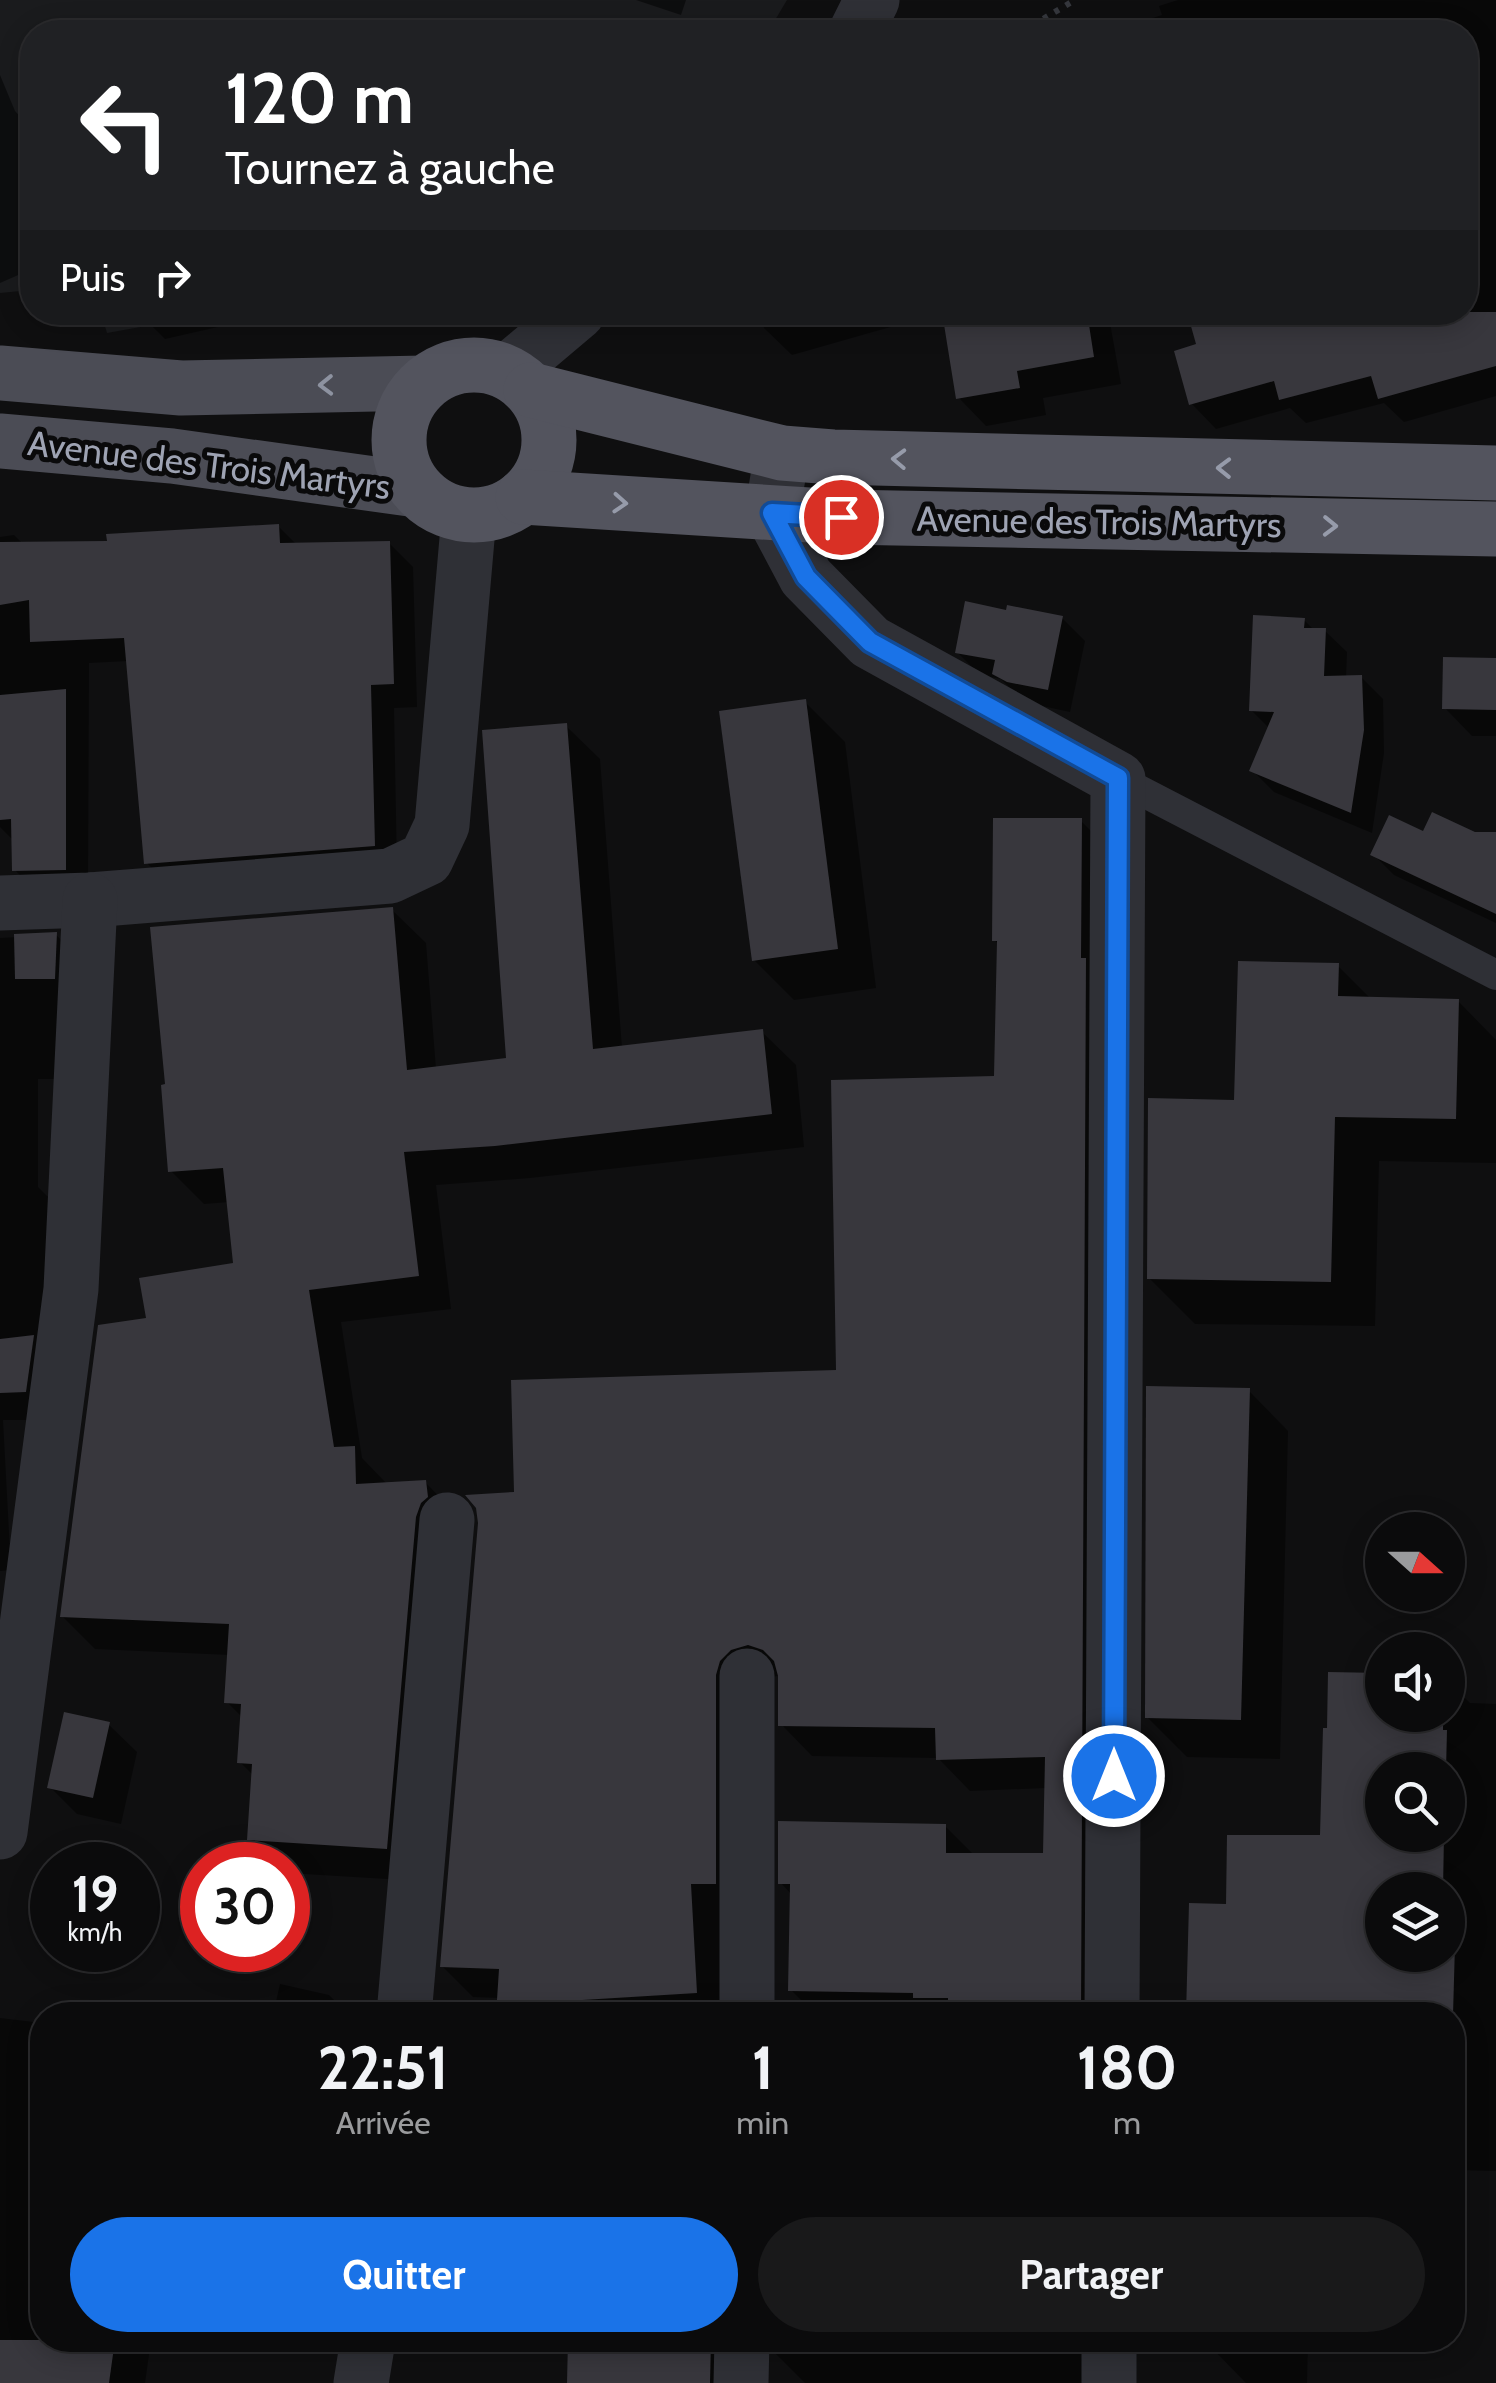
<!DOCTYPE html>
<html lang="fr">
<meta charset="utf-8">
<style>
body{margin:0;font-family:Cabin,sans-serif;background:#19191a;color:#f1f3f6;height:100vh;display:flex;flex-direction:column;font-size:38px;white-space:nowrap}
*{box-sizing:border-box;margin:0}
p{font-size:32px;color:#9a9b9d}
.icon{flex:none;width:55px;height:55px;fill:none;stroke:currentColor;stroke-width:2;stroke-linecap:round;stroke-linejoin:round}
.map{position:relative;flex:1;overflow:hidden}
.panel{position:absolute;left:30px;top:2002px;width:1435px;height:350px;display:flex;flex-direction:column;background:#0b0b0c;border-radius:40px;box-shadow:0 5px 25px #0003,0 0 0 2px #2b2b2d}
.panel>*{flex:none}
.hud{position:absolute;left:20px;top:20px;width:1458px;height:305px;border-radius:40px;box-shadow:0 5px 25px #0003,0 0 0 2px #2b2b2d;background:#202124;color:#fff;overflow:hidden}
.needle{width:65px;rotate:111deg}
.tools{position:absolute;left:1365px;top:1512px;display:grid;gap:20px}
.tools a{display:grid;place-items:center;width:100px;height:100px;border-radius:50%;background:#0b0b0c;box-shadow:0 5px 25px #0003,0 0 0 2px #2b2b2d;font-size:50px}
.speed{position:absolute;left:30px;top:1842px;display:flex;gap:20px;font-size:50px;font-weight:700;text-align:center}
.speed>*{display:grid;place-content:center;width:130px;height:130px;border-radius:50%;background:#0b0b0c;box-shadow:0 5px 25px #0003,0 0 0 2px #2b2b2d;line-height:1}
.speed small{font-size:25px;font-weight:400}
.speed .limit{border:15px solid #d22;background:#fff;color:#111}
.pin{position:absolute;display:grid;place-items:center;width:85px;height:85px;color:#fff;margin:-42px;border:5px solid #fff;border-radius:50%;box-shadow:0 2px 10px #0007}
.me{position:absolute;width:110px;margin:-55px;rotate:0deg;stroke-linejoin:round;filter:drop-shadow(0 0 8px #0008)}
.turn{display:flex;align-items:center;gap:35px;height:210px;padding:0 40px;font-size:45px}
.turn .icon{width:130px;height:130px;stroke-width:2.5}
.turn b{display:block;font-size:70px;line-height:85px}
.then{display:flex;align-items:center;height:95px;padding:0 40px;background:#0003;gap:20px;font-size:38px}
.eta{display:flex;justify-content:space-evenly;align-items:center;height:170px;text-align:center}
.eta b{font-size:60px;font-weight:800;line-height:70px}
.primary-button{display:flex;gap:20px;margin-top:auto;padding:20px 40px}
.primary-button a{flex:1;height:115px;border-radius:60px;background:#1a73e8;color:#fff;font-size:40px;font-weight:800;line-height:115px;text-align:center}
.primary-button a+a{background:#19191a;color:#f1f3f6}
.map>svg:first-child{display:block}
.built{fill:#1a1b1d}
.shadow{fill:#0007;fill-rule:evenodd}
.building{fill:#38373d}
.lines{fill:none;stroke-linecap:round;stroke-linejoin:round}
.path{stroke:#35373d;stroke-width:6;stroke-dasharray:5 8;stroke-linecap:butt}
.service{stroke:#2f3036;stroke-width:30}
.minor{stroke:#2f3036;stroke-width:55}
.primary{stroke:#4b4c55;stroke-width:55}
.trunk{stroke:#53545e;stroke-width:55}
.oneway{stroke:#8d92a0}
.oneway2{stroke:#969baa}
.route-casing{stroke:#114b97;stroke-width:25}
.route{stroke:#1a73e8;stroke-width:18}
.labels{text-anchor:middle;stroke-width:10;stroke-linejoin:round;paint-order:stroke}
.street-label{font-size:35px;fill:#9ea3b3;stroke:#0a0a0b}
</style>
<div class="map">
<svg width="1496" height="2383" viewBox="0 0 1496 2383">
<rect width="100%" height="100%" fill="#0f0f10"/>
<!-- built -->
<g class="built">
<path d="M 0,0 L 787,0 L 768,32 L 32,32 L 32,290 L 0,293 Z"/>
<path d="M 101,313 L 101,312 L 219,313 L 107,333 Z"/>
</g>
<!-- shadow -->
<g class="shadow">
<path d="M 636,0 L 686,0 L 681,15 Z"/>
<path d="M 1178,0 L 1496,0 L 1496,396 L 1404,422 L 1384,403 L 1306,423 L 1290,408 L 1216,429 L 1192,404 L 1199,346 L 1190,312 L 1465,312 L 1465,32 L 1130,32 L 1128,26 L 1162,15 L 1159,6 Z"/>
<path d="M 0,75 L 15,111 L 32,129 L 32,269 L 0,283 Z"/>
<path d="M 138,312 L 283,312 L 165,339 Z"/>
<path d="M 760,312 L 921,312 L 922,318 L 792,355 L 764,328 Z"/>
<path d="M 944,312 L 1108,312 L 1121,384 L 1043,398 L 1046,415 L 986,426 L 959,398 Z"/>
<path d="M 278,526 L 297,545 L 389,543 L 413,567 L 417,707 L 394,708 L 397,869 L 170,887 L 147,863 L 128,661 L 89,663 L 88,892 L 38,894 L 15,870 L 14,841 L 0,827 L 0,537 L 14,535 L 23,544 L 109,544 Z"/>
<path d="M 1008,612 L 1062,618 L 1085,641 L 1070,712 L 1033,704 L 1018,696 L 1001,679 L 980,675 L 957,652 Z"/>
<path d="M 1304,620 L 1314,630 L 1325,631 L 1347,652 L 1346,678 L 1361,677 L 1383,699 L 1384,753 L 1372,833 L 1274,792 L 1252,770 L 1270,729 L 1251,710 Z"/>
<path d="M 1496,660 L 1496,736 L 1472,736 L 1445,708 Z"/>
<path d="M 805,702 L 845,742 L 876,988 L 794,1000 L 754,960 Z"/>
<path d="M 566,726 L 600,759 L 622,1048 L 762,1032 L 796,1065 L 804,1147 L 530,1178 L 436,1185 L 451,1309 L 341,1322 L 362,1458 L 387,1484 L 425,1482 L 458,1516 L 420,1881 L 288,1873 L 288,1865 L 275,1865 L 250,1839 L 254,1776 L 240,1762 L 242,1717 L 227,1702 L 230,1655 L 95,1649 L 62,1616 L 149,1320 L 236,1266 L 229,1202 L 204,1204 L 171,1171 L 392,910 L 426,943 L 436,1069 L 509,1061 Z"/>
<path d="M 1081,821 L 1112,852 L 1113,2015 L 816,2015 L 791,1990 L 792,1895 L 781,1883 L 945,1826 L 974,1855 L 1045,1856 L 1046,1788 L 970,1791 L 938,1758 L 812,1756 L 781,1724 L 781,1675 L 764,1679 L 726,2015 L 499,2015 L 500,1998 L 473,1997 L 442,1966 L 517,1495 L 839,1372 L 997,1078 L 1000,945 L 994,940 Z"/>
<path d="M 1424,835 L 1496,835 L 1496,923 L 1394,875 L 1373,854 Z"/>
<path d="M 56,935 L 85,963 L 67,1079 L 38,1079 L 38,1187 L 48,1197 L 54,1420 L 3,1420 L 11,1570 L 0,1571 L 0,938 Z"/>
<path d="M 1338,966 L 1372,1000 L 1458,1001 L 1496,1040 L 1496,1163 L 1379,1161 L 1375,1326 L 1195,1324 L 1149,1278 L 1237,1103 Z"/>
<path d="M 1249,1391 L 1288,1431 L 1280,1759 L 1187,1757 L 1147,1717 Z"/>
<path d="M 1331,1675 L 1382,1676 L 1382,1715 L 1448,1715 L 1448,1681 L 1470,1703 L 1496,1704 L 1496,2171 L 1452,2170 L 1452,2015 L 1189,2015 L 1321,1908 ZM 1382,1770 L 1448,1770 L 1448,1835 L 1382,1835 ZM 1382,1890 L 1448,1890 L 1448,1955 L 1382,1955 Z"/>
<path d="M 109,1725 L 137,1752 L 121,1824 L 77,1814 L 50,1787 Z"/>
<path d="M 280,1984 L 329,1995 L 334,2000 L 372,2010 L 377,2015 L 273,2015 Z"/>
<path d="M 0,2018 L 42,2023 L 42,2340 L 151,2340 L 145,2383 L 0,2383 Z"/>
<path d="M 571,2340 L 772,2340 L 760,2343 L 741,2383 L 570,2383 Z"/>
<path d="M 774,2340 L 1116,2340 L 1108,2383 L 805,2383 L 775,2353 Z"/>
<path d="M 1308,2340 L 1307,2383 L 1246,2383 L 1205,2341 Z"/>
</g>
<!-- building -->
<g class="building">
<path d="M 942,312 L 1087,312 L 1094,357 L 1017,371 L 1020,388 L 956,399 Z"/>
<path d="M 1187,312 L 1258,312 L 1262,326 L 1314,312 L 1496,312 L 1496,366 L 1378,399 L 1371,376 L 1279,400 L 1274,381 L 1189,405 L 1174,351 L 1196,344 Z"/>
<path d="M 279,524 L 280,543 L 390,541 L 394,684 L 371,685 L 375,846 L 144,864 L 124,638 L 30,642 L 29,600 L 0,605 L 0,542 L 107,541 L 106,534 Z"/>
<path d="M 965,601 L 1006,610 L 1007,605 L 1063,616 L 1048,690 L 1007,682 L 992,674 L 995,660 L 955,653 Z"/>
<path d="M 1253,615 L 1305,618 L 1304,628 L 1326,628 L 1324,676 L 1362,675 L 1364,730 L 1351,813 L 1249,771 L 1274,712 L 1249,711 Z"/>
<path d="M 1443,657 L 1496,658 L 1496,710 L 1442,709 Z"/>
<path d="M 66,689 L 66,870 L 12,871 L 11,819 L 0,820 L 0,695 Z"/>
<path d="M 806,699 L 838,949 L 752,961 L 719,711 Z"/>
<path d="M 567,723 L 593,1049 L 763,1029 L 772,1114 L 495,1146 L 404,1152 L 419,1276 L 309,1290 L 334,1447 L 355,1446 L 356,1484 L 426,1480 L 428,1497 L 421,1503 L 416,1517 L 387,1849 L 247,1840 L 252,1764 L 237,1763 L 241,1704 L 224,1703 L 229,1624 L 60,1617 L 98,1325 L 146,1318 L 139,1278 L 233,1263 L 223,1168 L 168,1172 L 161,1085 L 165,1084 L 150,927 L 393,907 L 407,1070 L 506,1058 L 482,730 Z"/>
<path d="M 1432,812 L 1475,832 L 1496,832 L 1496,914 L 1370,855 L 1389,815 L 1423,831 Z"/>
<path d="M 993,818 L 1082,818 L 1081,958 L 1086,958 L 1081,2015 L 948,2015 L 948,1998 L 913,1998 L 913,1993 L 788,1991 L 790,1884 L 778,1884 L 778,1821 L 946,1824 L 946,1853 L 1043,1853 L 1045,1757 L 936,1760 L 935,1728 L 778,1726 L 778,1676 L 774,1661 L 763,1650 L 748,1645 L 731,1650 L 720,1661 L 716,1675 L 716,1884 L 691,1884 L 697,1993 L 566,2001 L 566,2015 L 496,2015 L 499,1969 L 440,1967 L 478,1523 L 476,1508 L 465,1495 L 514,1492 L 511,1380 L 836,1370 L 831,1080 L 994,1076 L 997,941 L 992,941 Z"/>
<path d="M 57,932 L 55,979 L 15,979 L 14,934 Z"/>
<path d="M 1238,961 L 1339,963 L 1338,996 L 1459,999 L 1456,1119 L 1335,1117 L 1331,1282 L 1147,1279 L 1148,1098 L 1234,1100 Z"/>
<path d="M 34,1335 L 26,1392 L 0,1393 L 0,1339 Z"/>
<path d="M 1146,1386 L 1250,1388 L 1241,1720 L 1145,1718 Z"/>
<path d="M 1328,1672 L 1382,1673 L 1382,1715 L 1443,1715 L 1443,1730 L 1447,1730 L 1446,1770 L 1382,1770 L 1382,1835 L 1444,1835 L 1443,1890 L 1382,1890 L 1382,1955 L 1448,1955 L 1448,1909 L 1456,1909 L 1453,2015 L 1186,2015 L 1189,1903 L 1226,1904 L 1227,1835 L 1320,1835 L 1323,1728 L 1327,1728 Z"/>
<path d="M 64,1712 L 110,1722 L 93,1798 L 47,1788 Z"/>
<path d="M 0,2340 L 115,2340 L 109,2383 L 0,2383 Z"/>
<path d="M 568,2340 L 711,2340 L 710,2383 L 567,2383 Z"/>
</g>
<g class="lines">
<!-- path -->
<path class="path" d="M 1021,32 L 1075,0"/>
<!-- service -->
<path class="service" d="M 1118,779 L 1496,975"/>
<!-- minor -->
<g class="minor">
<path d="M 856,32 L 872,0"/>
<path d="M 507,372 L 578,312"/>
<path d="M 782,453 L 772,513 L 806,577 L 870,642 L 1118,779 L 1112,2015"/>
<path d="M 0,903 L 90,900 L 390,876 L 426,859 L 442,825 L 469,516"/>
<path d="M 747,1676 L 747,2015"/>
<path d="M 0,1832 L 71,1289 L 90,900"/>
<path d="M 404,2015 L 447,1520"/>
<path d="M 361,2383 L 368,2340"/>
<path d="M 741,2383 L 742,2340"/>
<path d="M 1109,2383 L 1109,2340"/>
</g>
<!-- primary -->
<g class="primary">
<path d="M 0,373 L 181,388 L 424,383"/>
<path d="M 0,441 L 172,456 L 417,490"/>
</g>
<!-- trunk -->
<g class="trunk">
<circle cx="474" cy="440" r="75"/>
<path d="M 531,390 L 782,453 L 833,457 L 1496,473"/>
<path d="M 523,497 L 841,517 L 1496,529"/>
</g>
</g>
<!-- one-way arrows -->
<defs><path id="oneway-chevron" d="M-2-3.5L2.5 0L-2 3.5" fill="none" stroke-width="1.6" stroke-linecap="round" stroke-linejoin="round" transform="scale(2.5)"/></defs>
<use class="oneway" href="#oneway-chevron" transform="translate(326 385) rotate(179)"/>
<g class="oneway2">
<use href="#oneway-chevron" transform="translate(899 459) rotate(-178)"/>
<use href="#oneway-chevron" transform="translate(1224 468) rotate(-179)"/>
<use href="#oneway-chevron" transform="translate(620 503) rotate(4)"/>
<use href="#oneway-chevron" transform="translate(1330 526) rotate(1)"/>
</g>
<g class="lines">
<defs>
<path id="route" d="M 841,517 L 772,513 L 806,577 L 870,642 L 1118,778 L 1114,1776"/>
</defs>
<!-- route casing -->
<use href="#route" class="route-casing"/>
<!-- route -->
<use href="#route" class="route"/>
</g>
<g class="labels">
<!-- street labels -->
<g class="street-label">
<text transform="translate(209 465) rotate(7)" y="12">Avenue des Trois Martyrs</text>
<text transform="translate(1099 522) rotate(1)" y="12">Avenue des Trois Martyrs</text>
</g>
</g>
</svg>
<div class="tools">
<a><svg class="needle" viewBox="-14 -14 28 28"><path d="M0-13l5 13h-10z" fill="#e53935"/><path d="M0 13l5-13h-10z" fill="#9a9b9d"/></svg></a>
<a><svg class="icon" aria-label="sound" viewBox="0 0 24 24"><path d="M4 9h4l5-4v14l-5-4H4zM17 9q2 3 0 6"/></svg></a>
<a><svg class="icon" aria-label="search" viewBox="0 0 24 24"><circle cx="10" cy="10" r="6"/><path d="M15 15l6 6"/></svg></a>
<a><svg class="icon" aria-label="layers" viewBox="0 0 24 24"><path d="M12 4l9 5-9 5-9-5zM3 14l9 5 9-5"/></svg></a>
</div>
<div class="speed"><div>19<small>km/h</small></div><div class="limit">30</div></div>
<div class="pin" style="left:841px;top:517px;background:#d93025"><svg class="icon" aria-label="arrive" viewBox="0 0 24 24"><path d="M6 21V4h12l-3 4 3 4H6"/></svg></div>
<svg class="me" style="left:1114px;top:1776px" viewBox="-20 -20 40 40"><circle r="17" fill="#1a73e8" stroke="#fff" stroke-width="3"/><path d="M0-11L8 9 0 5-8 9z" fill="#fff"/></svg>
<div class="hud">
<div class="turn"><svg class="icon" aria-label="left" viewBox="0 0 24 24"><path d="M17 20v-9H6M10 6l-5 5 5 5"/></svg><div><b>120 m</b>Tournez à gauche</div></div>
<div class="then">Puis<svg class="icon" aria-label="right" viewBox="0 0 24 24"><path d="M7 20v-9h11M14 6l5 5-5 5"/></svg></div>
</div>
<section class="panel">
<div class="eta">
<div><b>22:51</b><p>Arrivée</p></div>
<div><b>1</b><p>min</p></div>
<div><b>180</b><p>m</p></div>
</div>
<div class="primary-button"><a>Quitter</a><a>Partager</a></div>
</section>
</div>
